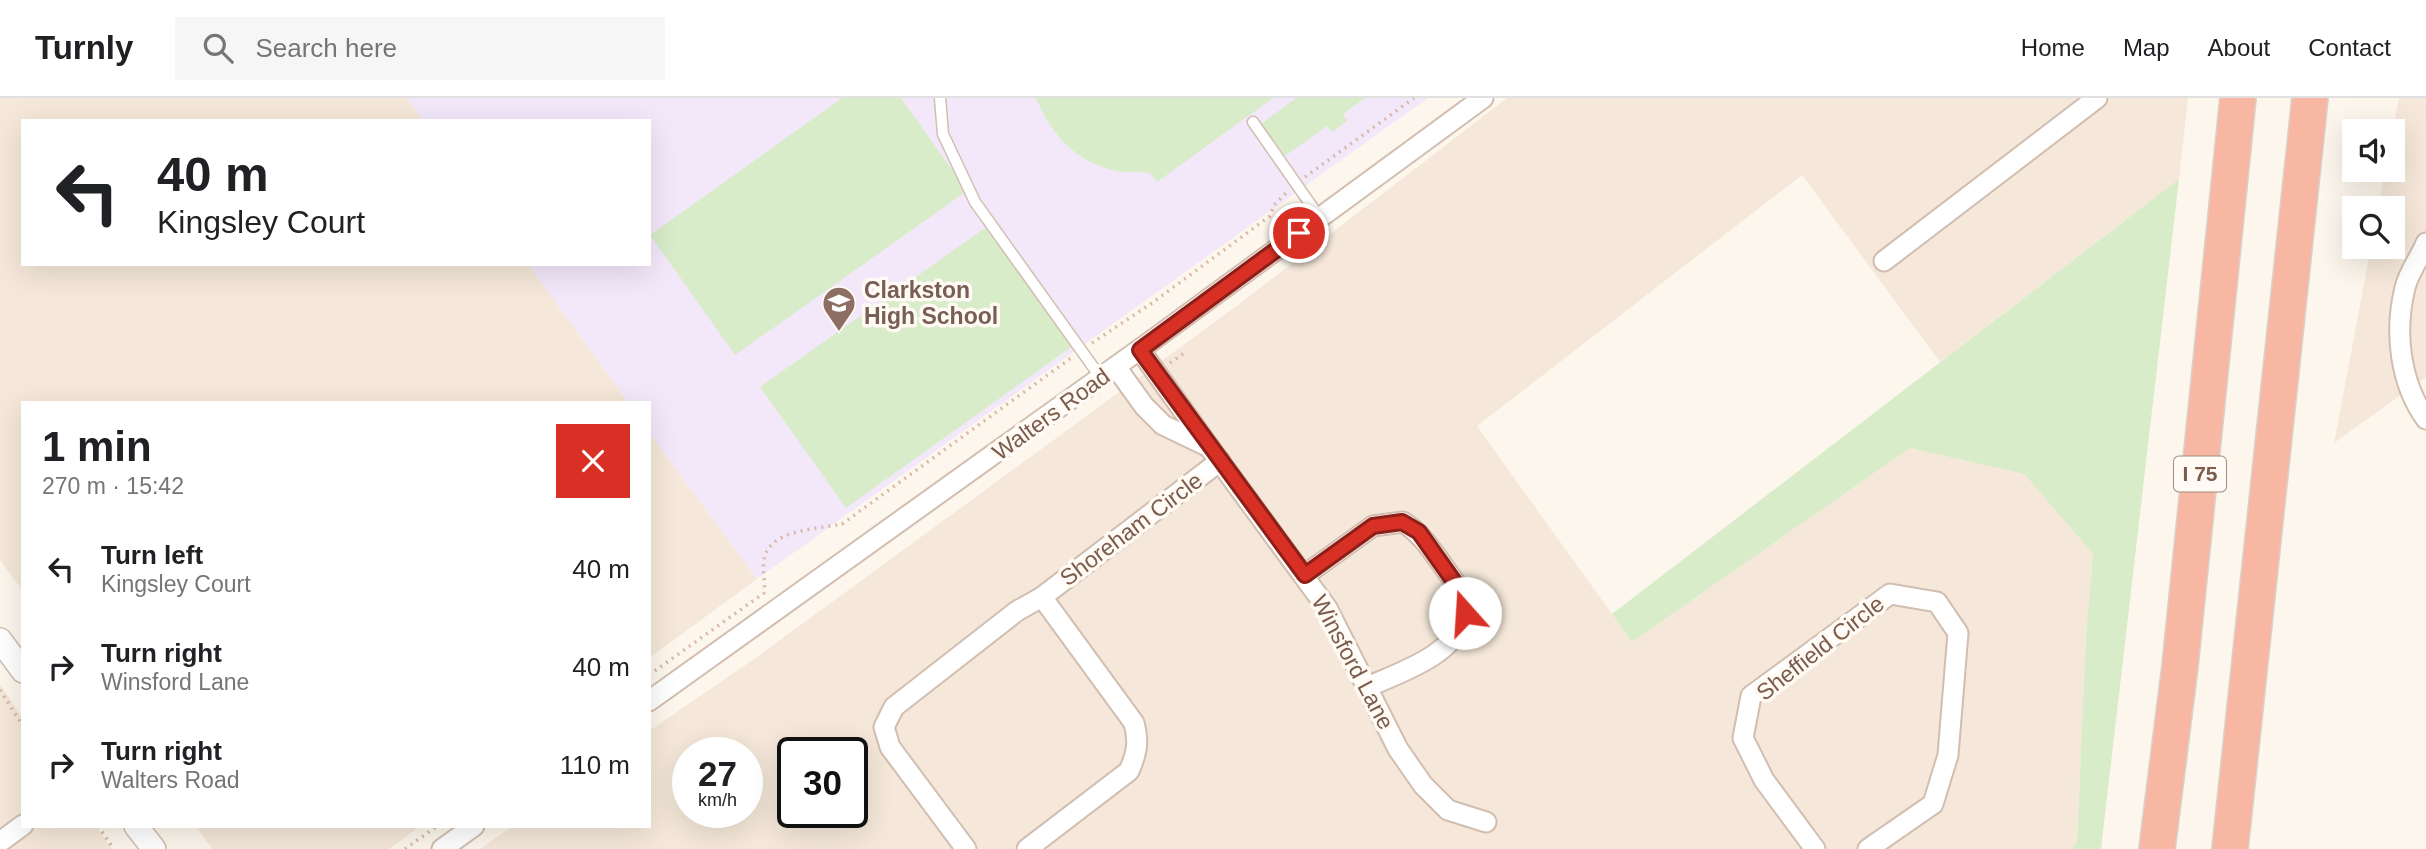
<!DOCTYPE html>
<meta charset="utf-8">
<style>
body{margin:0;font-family:Arial,sans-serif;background:#f6f6f6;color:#202124;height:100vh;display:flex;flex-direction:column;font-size:26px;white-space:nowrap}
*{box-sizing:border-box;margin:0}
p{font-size:23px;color:#757577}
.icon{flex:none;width:38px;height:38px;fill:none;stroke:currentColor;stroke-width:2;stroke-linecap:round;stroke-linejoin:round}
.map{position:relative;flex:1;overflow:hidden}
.sheet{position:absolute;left:21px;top:303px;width:630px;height:427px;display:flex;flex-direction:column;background:#fff;border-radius:0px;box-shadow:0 7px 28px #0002}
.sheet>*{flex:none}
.top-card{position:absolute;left:21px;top:21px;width:630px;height:147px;border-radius:0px;box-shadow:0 7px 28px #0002;background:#fff;color:#202124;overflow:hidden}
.tools{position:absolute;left:2342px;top:21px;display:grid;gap:14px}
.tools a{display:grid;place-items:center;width:63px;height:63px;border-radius:0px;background:#fff;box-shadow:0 7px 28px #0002;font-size:35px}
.speed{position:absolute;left:672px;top:639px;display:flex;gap:14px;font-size:35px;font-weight:700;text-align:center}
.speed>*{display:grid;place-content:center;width:91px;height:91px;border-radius:50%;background:#fff;box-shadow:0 7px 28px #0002;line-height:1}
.speed small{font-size:18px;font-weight:400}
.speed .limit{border:4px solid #111;border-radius:10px;background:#fff;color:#111}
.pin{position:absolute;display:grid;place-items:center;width:60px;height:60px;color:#fff;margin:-30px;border:4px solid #fff;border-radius:50%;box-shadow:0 2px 7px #0007}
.me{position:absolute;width:77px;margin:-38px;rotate:341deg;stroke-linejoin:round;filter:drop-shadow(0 0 5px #0008)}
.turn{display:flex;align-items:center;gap:24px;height:147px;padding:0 21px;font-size:32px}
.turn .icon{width:91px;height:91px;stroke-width:2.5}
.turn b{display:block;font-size:49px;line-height:60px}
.round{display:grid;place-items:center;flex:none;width:74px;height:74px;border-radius:0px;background:#f6f6f6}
.head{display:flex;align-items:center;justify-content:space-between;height:119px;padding:0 21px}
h1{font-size:42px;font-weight:600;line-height:52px}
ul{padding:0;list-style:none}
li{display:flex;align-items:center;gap:21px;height:98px;padding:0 21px}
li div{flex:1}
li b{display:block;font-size:26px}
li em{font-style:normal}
header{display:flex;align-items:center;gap:42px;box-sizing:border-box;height:98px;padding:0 35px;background:#fff;border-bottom:2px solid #e0e0e0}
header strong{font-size:33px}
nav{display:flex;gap:38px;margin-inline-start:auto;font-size:24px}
.search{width:490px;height:63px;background:#f6f6f6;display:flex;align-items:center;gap:18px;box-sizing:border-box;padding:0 24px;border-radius:0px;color:#757577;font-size:26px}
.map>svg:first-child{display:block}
.residential{fill:#f5e8da;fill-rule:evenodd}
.education{fill:#f3e8fa}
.green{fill:#d8ecc9}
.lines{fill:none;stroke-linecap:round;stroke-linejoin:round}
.service-casing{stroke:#d1beb0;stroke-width:13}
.minor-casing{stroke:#d1beb0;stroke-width:23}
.tertiary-casing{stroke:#d1beb0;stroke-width:26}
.motorway-casing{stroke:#dad1cd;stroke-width:38}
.path{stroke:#d9b8a5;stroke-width:3.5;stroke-dasharray:2 5;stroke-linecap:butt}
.service{stroke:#fff;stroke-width:10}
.minor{stroke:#fff;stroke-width:19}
.tertiary{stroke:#fff;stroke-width:23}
.motorway{stroke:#f7b7a3;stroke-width:35}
.route-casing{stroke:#8d1f18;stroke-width:18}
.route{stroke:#d93025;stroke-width:12}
.labels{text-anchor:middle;stroke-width:7;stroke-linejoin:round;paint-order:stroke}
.shield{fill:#fffaf3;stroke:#a28b7f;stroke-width:2}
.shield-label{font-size:21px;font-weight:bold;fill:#7a5c4d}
.education-label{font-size:23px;font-weight:bold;fill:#785e54;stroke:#fffaf3;text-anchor:start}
.street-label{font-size:23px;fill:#7a5c4d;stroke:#fffaf3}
</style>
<header>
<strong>Turnly</strong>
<div class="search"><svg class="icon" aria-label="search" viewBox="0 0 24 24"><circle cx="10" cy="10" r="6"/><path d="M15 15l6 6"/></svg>Search here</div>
<nav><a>Home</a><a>Map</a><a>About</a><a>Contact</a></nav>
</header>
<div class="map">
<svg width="2426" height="751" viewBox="0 0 2426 751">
<rect width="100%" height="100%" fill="#fdf6ec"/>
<!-- residential -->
<g class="residential">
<path d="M 0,0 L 407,0 L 424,23 L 23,23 L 23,166 L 528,166 L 628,304 L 23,304 L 23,493 L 0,462 Z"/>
<path d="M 1507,0 L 2188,0 L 2179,81 L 1940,264 L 1802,77 L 1477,328 L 1632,544 L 1910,350 L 2024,376 L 2093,456 L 2086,536 L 2077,744 L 2071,751 L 480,751 L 513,728 L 649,728 L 649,633 L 757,559 L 1238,207 ZM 688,654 L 747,654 L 747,714 L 688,714 ZM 793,654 L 852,654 L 852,714 L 793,714 Z"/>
<path d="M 2399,0 L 2426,0 L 2426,279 L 2334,345 L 2371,149 L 2392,149 L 2392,110 L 2378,110 L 2385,72 L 2392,72 L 2392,34 Z"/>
<path d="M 649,334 L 757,481 L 649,560 Z"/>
<path d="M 0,586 L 23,620 L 23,728 L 96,728 L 112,751 L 0,751 Z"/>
<path d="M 196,728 L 420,728 L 389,751 L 212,751 Z"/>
</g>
<!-- education -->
<path class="education" d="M 407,0 L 1428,0 L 757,481 L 649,334 L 649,304 L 628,304 L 528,166 L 649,166 L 649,23 L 424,23 Z"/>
<!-- green -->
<g class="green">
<path d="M 842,0 L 901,0 L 967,93 L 735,257 L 650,137 Z"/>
<path d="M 1036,0 L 1273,0 L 1157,84 L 1150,75 C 1139,73 1128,75 1117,73 C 1077,65 1051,37 1036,0 Z"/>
<path d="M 1296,0 L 1365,0 L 1343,16 L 1347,23 L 1332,34 L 1327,28 L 1285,58 L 1261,26 Z"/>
<path d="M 2179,81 L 2101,751 L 2071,751 L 2077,744 L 2086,536 L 2093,456 L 2024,376 L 1910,350 L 1632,544 L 1612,516 Z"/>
<path d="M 992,125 L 1077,245 L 846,410 L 760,289 Z"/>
</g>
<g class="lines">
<defs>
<g id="service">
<path d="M 940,0 L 943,36 L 975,104 L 1101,280"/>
<path d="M 1253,24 L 1320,120"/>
</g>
<g id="minor">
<path d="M 2426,145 C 2420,160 2408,175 2405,190 C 2394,234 2400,285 2426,321"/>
<path d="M 1884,163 L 2097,0"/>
<path d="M 1116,269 L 1144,308 L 1163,327 L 1209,349 L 1140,252"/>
<path d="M 1209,349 L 1327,510 L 1398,651 L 1423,687 L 1448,712 L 1486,724"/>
<path d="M 1305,477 L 1373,428 L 1403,424 C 1422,436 1433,454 1446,472 C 1455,484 1467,500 1465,516 C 1458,556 1399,575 1367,589"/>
<path d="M 649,603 L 1157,239 L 1483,0"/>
<path d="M 0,744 L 23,727"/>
<path d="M 442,751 L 474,728"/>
<path d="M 966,751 L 890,649 L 884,629 L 894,609 L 1017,513 L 1042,499 L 1220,363"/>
<path d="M 1027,751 L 1129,673 C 1137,655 1139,644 1134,625 L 1042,499"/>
<path d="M 1815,751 L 1764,682 L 1743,640 L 1751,598 L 1890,496 L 1937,504 L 1958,535 L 1948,657 L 1933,706 L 1868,751"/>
</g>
<g id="tertiary">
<path d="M 0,542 L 23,573"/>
<path d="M 136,728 L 154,751"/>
</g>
<g id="motorway">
<path d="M 2157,751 L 2180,568 L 2238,0"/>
<path d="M 2230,751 L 2310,0"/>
</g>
</defs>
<!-- service casing -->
<use href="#service" class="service-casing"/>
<!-- minor casing -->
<use href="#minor" class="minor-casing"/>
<!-- tertiary casing -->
<use href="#tertiary" class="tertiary-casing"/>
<!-- motorway casing -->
<use href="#motorway" class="motorway-casing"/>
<!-- path -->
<g class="path">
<path d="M 1305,79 L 1414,0"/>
<path d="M 1092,245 L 1152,205 L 1270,118 L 1274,107 L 1286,95"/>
<path d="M 1170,265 L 1187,253"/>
<path d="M 649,577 L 764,495 C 766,484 762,474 764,463 C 767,431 819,431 842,426 L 1071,260"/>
<path d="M 0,592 L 23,628"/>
<path d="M 98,728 L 114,751"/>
<path d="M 405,751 L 437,728"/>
</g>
<!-- service -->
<use href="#service" class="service"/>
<!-- minor -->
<use href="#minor" class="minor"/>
<!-- tertiary -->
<use href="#tertiary" class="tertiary"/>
<!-- motorway -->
<use href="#motorway" class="motorway"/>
</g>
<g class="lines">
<defs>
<path id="route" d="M 1299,135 L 1140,252 L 1305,477 L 1373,428 L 1402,424 L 1419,434 L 1460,492 L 1465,515"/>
</defs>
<!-- route casing -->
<use href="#route" class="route-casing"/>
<!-- route -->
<use href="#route" class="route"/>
</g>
<!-- icons -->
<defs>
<symbol id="school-pin" viewBox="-11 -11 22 30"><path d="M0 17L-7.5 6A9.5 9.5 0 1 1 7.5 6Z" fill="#8d6e63" stroke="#fffaf3"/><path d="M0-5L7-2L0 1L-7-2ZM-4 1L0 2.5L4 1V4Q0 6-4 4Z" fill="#fff"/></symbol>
</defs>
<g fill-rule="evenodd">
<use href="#school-pin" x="820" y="186" width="38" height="52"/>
</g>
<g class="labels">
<!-- shield labels -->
<rect class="shield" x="2174" y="358.5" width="52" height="35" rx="5"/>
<g class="shield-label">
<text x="2200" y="383">I 75</text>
</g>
<!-- education labels -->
<g class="education-label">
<text x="864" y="200">Clarkston<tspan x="864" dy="26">High School</tspan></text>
</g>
<!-- street labels -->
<g class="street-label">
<text transform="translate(1051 316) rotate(-36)" y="8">Walters Road</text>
<text transform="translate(1131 431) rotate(-37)" y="8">Shoreham Circle</text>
<text transform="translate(1820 550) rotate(-38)" y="8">Sheffield Circle</text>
<text transform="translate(1353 564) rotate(62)" y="8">Winsford Lane</text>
</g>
</g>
</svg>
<div class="tools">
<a><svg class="icon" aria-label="sound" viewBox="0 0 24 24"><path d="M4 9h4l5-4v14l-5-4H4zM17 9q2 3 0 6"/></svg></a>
<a><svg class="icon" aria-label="search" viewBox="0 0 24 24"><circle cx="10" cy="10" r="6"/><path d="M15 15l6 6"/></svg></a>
</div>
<div class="speed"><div>27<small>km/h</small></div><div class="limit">30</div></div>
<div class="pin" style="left:1299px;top:135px;background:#d93025"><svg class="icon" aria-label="arrive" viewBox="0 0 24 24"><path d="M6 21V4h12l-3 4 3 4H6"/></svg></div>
<svg class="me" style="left:1465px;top:515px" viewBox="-20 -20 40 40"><circle r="19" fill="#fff"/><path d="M0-13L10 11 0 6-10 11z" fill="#d93025"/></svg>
<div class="top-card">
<div class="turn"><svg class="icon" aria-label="left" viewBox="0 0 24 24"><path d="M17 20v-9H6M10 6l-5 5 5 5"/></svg><div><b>40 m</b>Kingsley Court</div></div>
</div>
<section class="sheet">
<div class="head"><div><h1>1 min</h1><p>270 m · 15:42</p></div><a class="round" style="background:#d93025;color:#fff"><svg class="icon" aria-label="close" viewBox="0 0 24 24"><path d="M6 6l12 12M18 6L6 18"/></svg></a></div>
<ul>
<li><svg class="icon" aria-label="left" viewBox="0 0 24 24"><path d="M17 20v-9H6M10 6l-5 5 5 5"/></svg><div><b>Turn left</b><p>Kingsley Court</p></div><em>40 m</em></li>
<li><svg class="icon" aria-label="right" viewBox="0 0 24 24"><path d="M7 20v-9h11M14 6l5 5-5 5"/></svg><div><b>Turn right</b><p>Winsford Lane</p></div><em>40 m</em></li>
<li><svg class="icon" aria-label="right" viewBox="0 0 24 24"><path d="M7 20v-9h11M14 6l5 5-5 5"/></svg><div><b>Turn right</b><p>Walters Road</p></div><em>110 m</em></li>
</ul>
</section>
</div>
